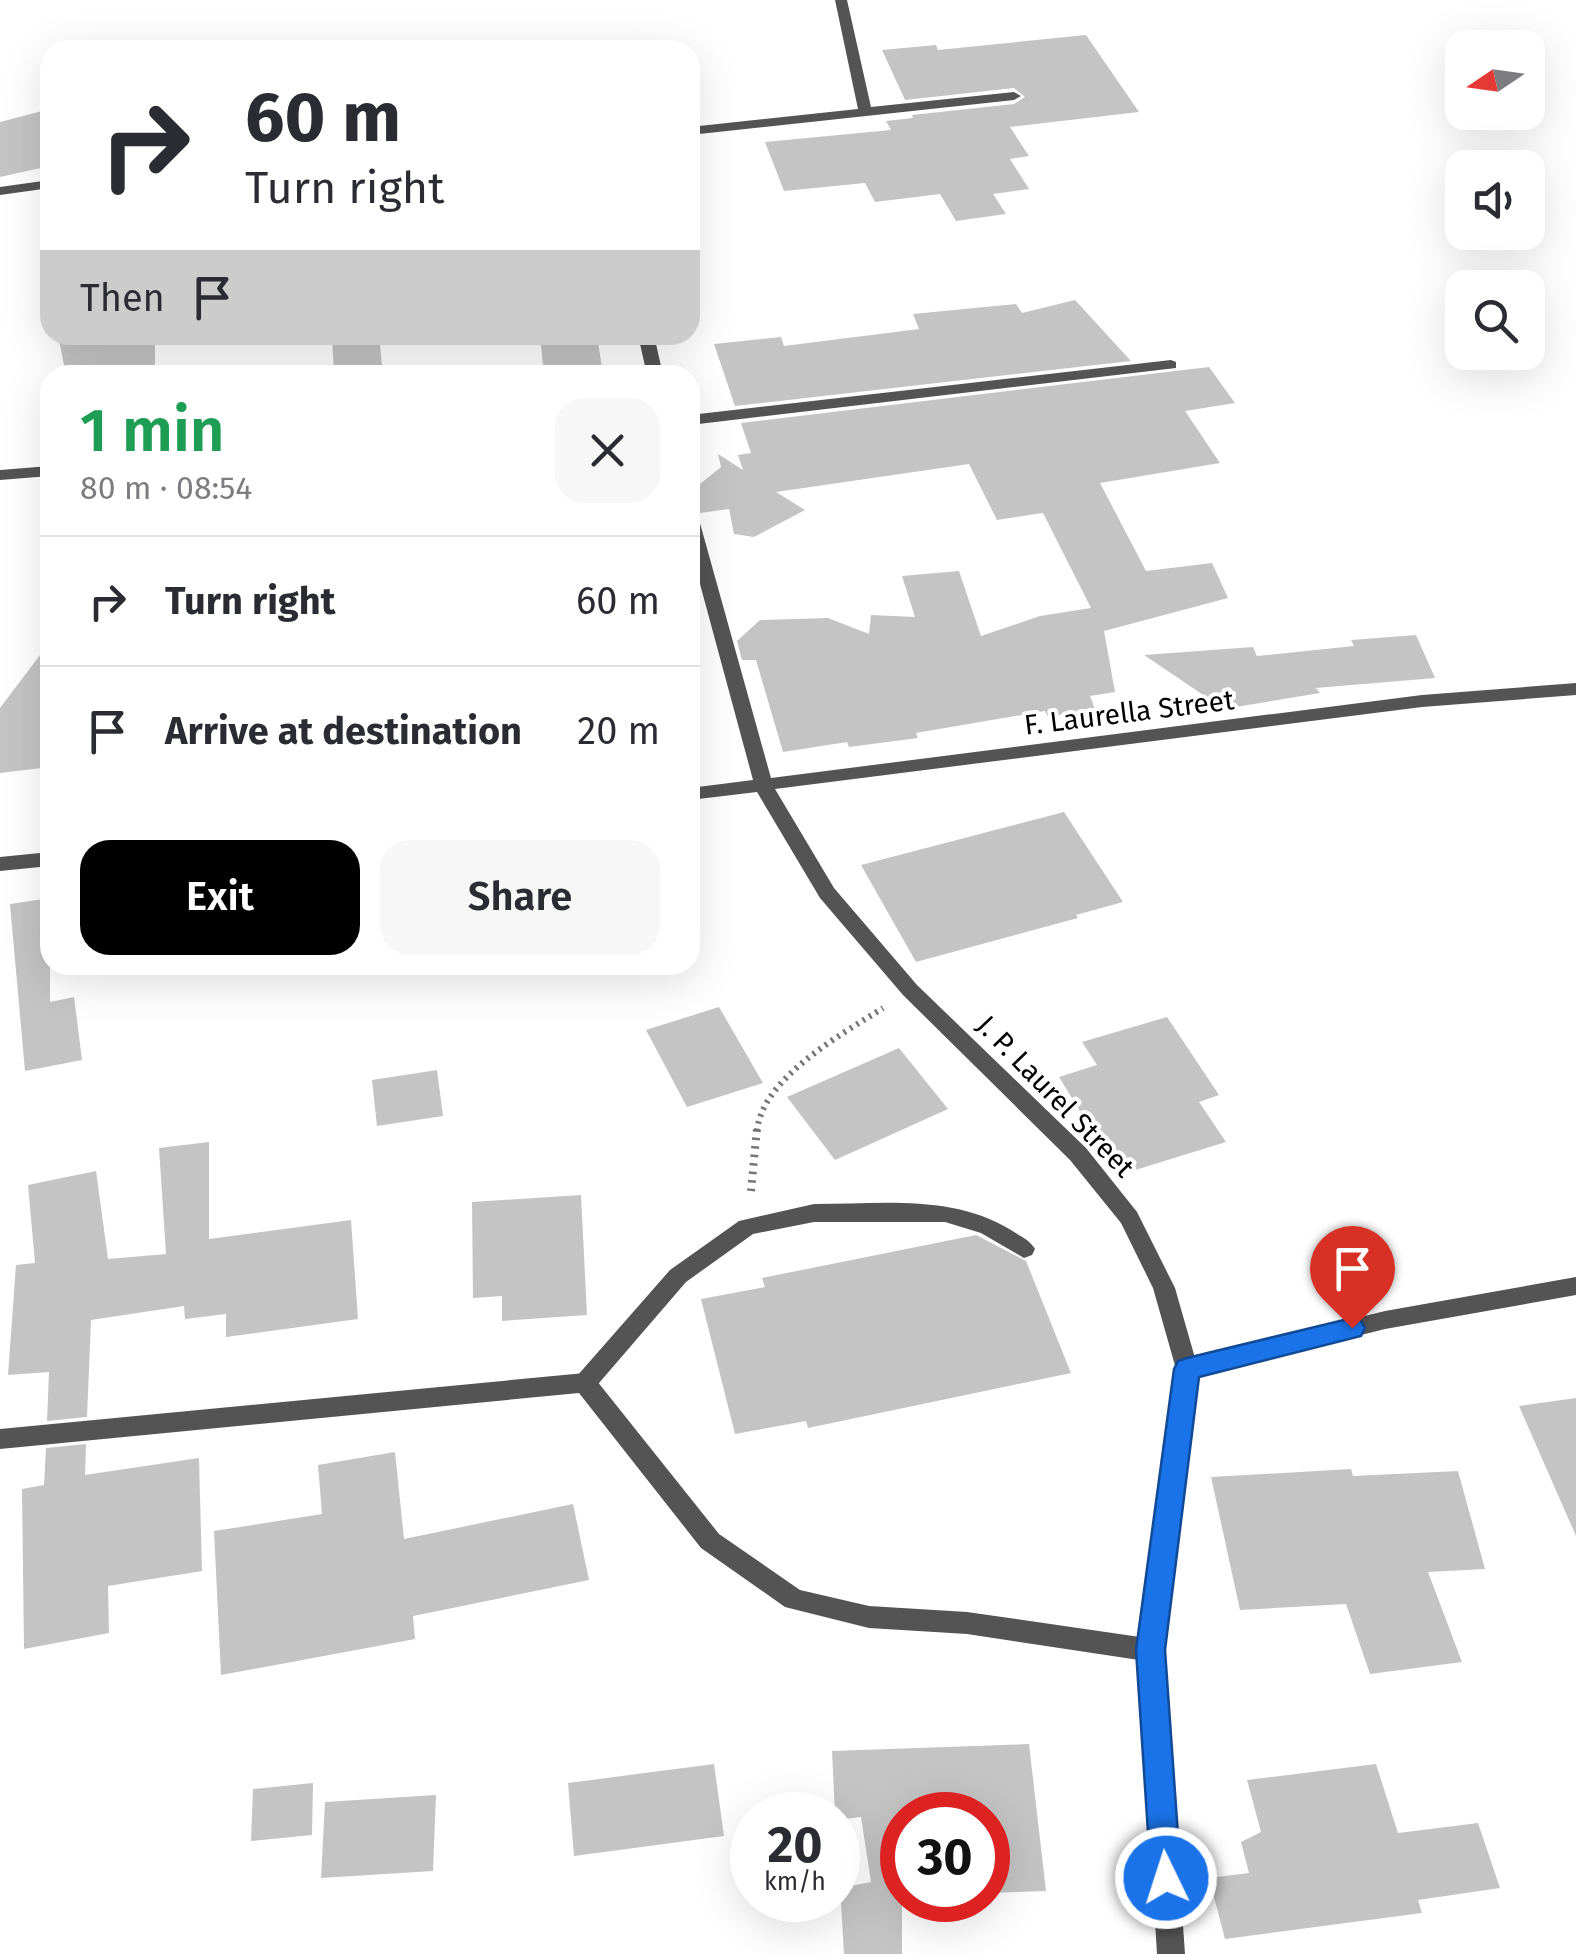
<!DOCTYPE html>
<meta charset="utf-8">
<style>
body{margin:0;font-family:"Fira Sans",sans-serif;background:#f7f7f7;color:#2b2b33;height:100vh;display:flex;flex-direction:column;font-size:38px;white-space:nowrap}
*{box-sizing:border-box;margin:0}
p{font-size:32px;color:#7c7c81}
.icon{flex:none;width:55px;height:55px;fill:none;stroke:currentColor;stroke-width:2;stroke-linecap:round;stroke-linejoin:round}
.map{position:relative;flex:1;overflow:hidden}
.sheet{position:absolute;left:40px;top:365px;width:660px;height:610px;display:flex;flex-direction:column;background:#fff;border-radius:30px;box-shadow:0 10px 40px #0002}
.sheet>*{flex:none}
.banner{position:absolute;left:40px;top:40px;width:660px;height:305px;border-radius:30px;box-shadow:0 10px 40px #0002;background:#fff;color:#2b2b33;overflow:hidden}
.needle{width:65px;rotate:257deg}
.fabs{position:absolute;left:1445px;top:30px;display:grid;gap:20px}
.fabs a{display:grid;place-items:center;width:100px;height:100px;border-radius:20px;background:#fff;box-shadow:0 10px 40px #0002;font-size:50px}
.speed{position:absolute;left:730px;top:1792px;display:flex;gap:20px;font-size:50px;font-weight:700;text-align:center}
.speed>*{display:grid;place-content:center;width:130px;height:130px;border-radius:50%;background:#fff;box-shadow:0 10px 40px #0002;line-height:1}
.speed small{font-size:25px;font-weight:400}
.speed .limit{border:15px solid #d22;background:#fff;color:#111}
.pin{position:absolute;display:grid;place-items:center;width:85px;height:85px;color:#fff;margin:-102px -42px;border-radius:50% 50% 50% 0;rotate:-45deg;box-shadow:0 0 10px #0007}
.pin .icon{rotate:45deg}
.me{position:absolute;width:110px;margin:-55px;rotate:356deg;stroke-linejoin:round;filter:drop-shadow(0 0 8px #0008)}
.turn{display:flex;align-items:center;gap:35px;height:210px;padding:0 40px;font-size:45px}
.turn .icon{width:130px;height:130px;stroke-width:2.5}
.turn b{display:block;font-size:70px;line-height:85px}
.then{display:flex;align-items:center;height:95px;padding:0 40px;background:#0003;gap:20px;font-size:38px}
.round{display:grid;place-items:center;flex:none;width:105px;height:105px;border-radius:30px;background:#f7f7f7}
.headline{display:flex;align-items:center;justify-content:space-between;height:170px;padding:0 40px}
h1{font-size:60px;font-weight:600;line-height:75px;color:#1e9e55}
.cta{display:flex;gap:20px;margin-top:auto;padding:20px 40px}
.cta a{flex:1;height:115px;border-radius:30px;background:#000;color:#fff;font-size:40px;font-weight:600;line-height:115px;text-align:center}
.cta a+a{background:#f7f7f7;color:#2b2b33}
ul{padding:0;list-style:none}
li{display:flex;align-items:center;gap:30px;height:130px;padding:0 40px;border-top:2px solid #e1e1e2}
li div{flex:1}
li b{display:block;font-size:38px}
li em{font-style:normal}
.map>svg:first-child{display:block}
.building{fill:#c4c4c4}
.lines{fill:none;stroke-linecap:round;stroke-linejoin:round}
.path-far1{stroke:#767676;stroke-width:6;stroke-dasharray:2.5 5;stroke-linecap:butt}
.path{stroke:#767676;stroke-width:8;stroke-dasharray:2.5 6;stroke-linecap:butt}
.lane{fill:#545454;fill-rule:evenodd}
.street{fill:#545454;fill-rule:evenodd}
.route{fill:#1a73e8;stroke:#114b97;stroke-width:2.5}
.labels{text-anchor:middle;stroke-width:8;stroke-linejoin:round;paint-order:stroke}
.street-label{font-size:28px;fill:#000;stroke:#fff}
</style>
<div class="map">
<svg width="1576" height="1954" viewBox="0 0 1576 1954">
<rect width="100%" height="100%" fill="#fff"/>
<!-- building -->
<g class="building">
<path d="M 1086,35 L 1139,112 L 1010,127 L 1029,156 L 1010,159 L 1029,189 L 993,194 L 1006,214 L 956,221 L 940,194 L 875,202 L 865,183 L 784,191 L 765,142 L 891,130 L 886,121 L 913,118 L 912,115 L 1014,104 L 1025,97 L 1014,88 L 905,100 L 882,50 L 936,45 L 938,50 Z"/>
<path d="M 50,109 L 50,166 L 0,177 L 0,122 Z"/>
<path d="M 1075,300 L 1131,361 L 735,406 L 714,344 L 781,337 L 784,346 L 919,329 L 913,314 L 1016,304 L 1022,313 Z"/>
<path d="M 58,335 L 155,335 L 155,375 L 66,375 Z"/>
<path d="M 379,335 L 383,375 L 334,375 L 332,337 Z"/>
<path d="M 540,335 L 597,335 L 603,375 L 544,375 Z"/>
<path d="M 1209,367 L 1235,403 L 1185,411 L 1220,463 L 1100,483 L 1146,571 L 1212,563 L 1228,598 L 1104,631 L 1115,692 L 1090,696 L 1095,709 L 1048,717 L 1045,711 L 916,733 L 918,738 L 849,747 L 847,742 L 783,752 L 756,660 L 742,660 L 737,641 L 760,620 L 828,618 L 869,634 L 871,615 L 915,617 L 902,576 L 959,571 L 981,636 L 1040,616 L 1091,608 L 1043,513 L 997,520 L 969,464 L 776,492 L 805,510 L 754,537 L 734,534 L 729,509 L 700,513 L 690,507 L 690,492 L 721,467 L 718,454 L 743,470 L 738,455 L 751,453 L 741,423 Z"/>
<path d="M 1416,635 L 1435,678 L 1316,688 L 1320,693 L 1224,709 L 1144,655 L 1253,647 L 1257,656 L 1354,646 L 1351,640 Z"/>
<path d="M 40,655 L 41,768 L 0,773 L 0,708 Z"/>
<path d="M 1064,812 L 1123,902 L 1076,915 L 1078,918 L 916,962 L 861,865 Z"/>
<path d="M 50,898 L 50,1002 L 74,997 L 82,1060 L 25,1071 L 10,904 Z"/>
<path d="M 719,1007 L 763,1083 L 687,1107 L 646,1030 Z"/>
<path d="M 1167,1017 L 1219,1095 L 1199,1102 L 1226,1142 L 1119,1175 L 1059,1077 L 1097,1065 L 1082,1042 Z"/>
<path d="M 899,1048 L 948,1109 L 835,1160 L 787,1097 Z"/>
<path d="M 437,1070 L 443,1116 L 377,1126 L 372,1080 Z"/>
<path d="M 209,1142 L 209,1239 L 351,1220 L 358,1319 L 226,1337 L 226,1314 L 185,1319 L 184,1306 L 91,1320 L 87,1417 L 47,1421 L 49,1372 L 8,1375 L 16,1265 L 35,1263 L 28,1185 L 96,1171 L 108,1259 L 166,1254 L 159,1148 Z"/>
<path d="M 581,1195 L 587,1315 L 502,1321 L 502,1296 L 473,1298 L 472,1202 Z"/>
<path d="M 976,1235 L 1026,1261 L 1071,1373 L 808,1428 L 806,1421 L 735,1434 L 701,1299 L 765,1287 L 762,1278 Z"/>
<path d="M 1576,1398 L 1576,1536 L 1519,1406 Z"/>
<path d="M 86,1444 L 85,1475 L 199,1458 L 202,1571 L 108,1586 L 109,1633 L 24,1649 L 22,1489 L 44,1485 L 46,1448 Z"/>
<path d="M 395,1452 L 404,1539 L 573,1504 L 589,1580 L 413,1616 L 415,1639 L 221,1675 L 214,1531 L 322,1514 L 318,1465 Z"/>
<path d="M 1351,1469 L 1353,1476 L 1458,1471 L 1485,1569 L 1428,1572 L 1462,1662 L 1370,1674 L 1346,1604 L 1240,1610 L 1211,1477 Z"/>
<path d="M 1029,1744 L 1046,1891 L 988,1893 L 988,1815 L 902,1815 L 902,1954 L 844,1954 L 840,1888 L 871,1882 L 861,1817 L 838,1820 L 835,1815 L 832,1751 Z"/>
<path d="M 714,1764 L 724,1836 L 574,1856 L 568,1783 Z"/>
<path d="M 1376,1764 L 1398,1833 L 1478,1823 L 1500,1888 L 1418,1900 L 1422,1913 L 1225,1939 L 1209,1878 L 1249,1873 L 1241,1842 L 1261,1832 L 1247,1780 Z"/>
<path d="M 313,1783 L 312,1835 L 251,1841 L 253,1789 Z"/>
<path d="M 436,1795 L 433,1871 L 321,1878 L 325,1802 Z"/>
</g>
<g class="lines">
<!-- path-far1 -->
<path class="path-far1" d="M 757,1131 C 762,1078 842,1034 883,1008"/>
<!-- path -->
<path class="path" d="M 751,1191 L 757,1128"/>
<!-- lane -->
<path class="lane" d="M 814,1204 C 880,1204 953,1194 1011,1230 C 1020,1236 1030,1240 1035,1249 L 1032,1255 L 1024,1258 L 981,1233 L 945,1222 L 814,1222 L 753,1234 L 686,1282 L 593,1390 L 585,1393 L 577,1390 L 573,1383 L 577,1376 L 670,1270 L 739,1221 Z"/>
<!-- street -->
<g class="street">
<path d="M 835,0 L 847,0 L 871,107 L 1014,92 L 1021,96 L 1014,100 L 690,135 L 690,127 L 858,109 Z"/>
<path d="M 50,180 L 50,188 L 0,195 L 0,187 Z"/>
<path d="M 638,335 L 654,335 L 663,375 L 647,375 Z"/>
<path d="M 1171,360 L 1176,362 L 1176,368 L 690,425 L 690,415 Z"/>
<path d="M 50,466 L 50,476 L 0,480 L 0,470 Z"/>
<path d="M 690,511 L 698,516 L 771,778 L 1422,695 L 1576,683 L 1576,695 L 1422,707 L 775,789 L 834,888 L 917,985 L 1086,1148 L 1137,1212 L 1175,1288 L 1195,1358 L 1385,1311 L 1576,1277 L 1576,1295 L 1385,1329 L 1198,1376 L 1164,1650 L 1185,1954 L 1157,1954 L 1139,1660 L 967,1634 L 869,1628 L 785,1607 L 701,1548 L 579,1393 L 0,1449 L 0,1429 L 585,1373 L 593,1376 L 719,1534 L 800,1590 L 869,1606 L 967,1612 L 1140,1637 L 1176,1369 L 1153,1288 L 1121,1223 L 1070,1160 L 903,995 L 820,898 L 757,792 L 690,800 L 690,788 L 753,780 L 690,547 Z"/>
<path d="M 50,852 L 50,866 L 0,871 L 0,857 Z"/>
</g>
</g>
<!-- route -->
<path class="route" d="M 1352,1318 L 1361,1321 L 1365,1328 L 1361,1336 L 1199,1377 L 1165,1650 L 1181,1878 L 1177,1888 L 1166,1893 L 1155,1888 L 1151,1878 L 1136,1650 L 1174,1369 L 1178,1361 L 1187,1358 Z"/>
<g class="labels">
<!-- street labels -->
<g class="street-label">
<text transform="translate(1129 712) rotate(-7)" y="10">F. Laurella Street</text>
<text transform="translate(1056 1096) rotate(46)" y="10">J. P. Laurel Street</text>
</g>
</g>
</svg>
<div class="fabs">
<a><svg class="needle" viewBox="-14 -14 28 28"><path d="M0-13l5 13h-10z" fill="#e53935"/><path d="M0 13l5-13h-10z" fill="#7c7c81"/></svg></a>
<a><svg class="icon" aria-label="sound" viewBox="0 0 24 24"><path d="M4 9h4l5-4v14l-5-4H4zM17 9q2 3 0 6"/></svg></a>
<a><svg class="icon" aria-label="search" viewBox="0 0 24 24"><circle cx="10" cy="10" r="6"/><path d="M15 15l6 6"/></svg></a>
</div>
<div class="speed"><div>20<small>km/h</small></div><div class="limit">30</div></div>
<div class="pin" style="left:1352px;top:1328px;background:#d93025"><svg class="icon" aria-label="arrive" viewBox="0 0 24 24"><path d="M6 21V4h12l-3 4 3 4H6"/></svg></div>
<svg class="me" style="left:1166px;top:1878px" viewBox="-20 -20 40 40"><circle r="17" fill="#1a73e8" stroke="#fff" stroke-width="3"/><path d="M0-11L8 9 0 5-8 9z" fill="#fff"/></svg>
<div class="banner">
<div class="turn"><svg class="icon" aria-label="right" viewBox="0 0 24 24"><path d="M7 20v-9h11M14 6l5 5-5 5"/></svg><div><b>60 m</b>Turn right</div></div>
<div class="then">Then<svg class="icon" aria-label="arrive" viewBox="0 0 24 24"><path d="M6 21V4h12l-3 4 3 4H6"/></svg></div>
</div>
<section class="sheet">
<div class="headline"><div><h1>1 min</h1><p>80 m · 08:54</p></div><a class="round"><svg class="icon" aria-label="close" viewBox="0 0 24 24"><path d="M6 6l12 12M18 6L6 18"/></svg></a></div>
<ul>
<li><svg class="icon" aria-label="right" viewBox="0 0 24 24"><path d="M7 20v-9h11M14 6l5 5-5 5"/></svg><div><b>Turn right</b></div><em>60 m</em></li>
<li><svg class="icon" aria-label="arrive" viewBox="0 0 24 24"><path d="M6 21V4h12l-3 4 3 4H6"/></svg><div><b>Arrive at destination</b></div><em>20 m</em></li>
</ul>
<div class="cta"><a>Exit</a><a>Share</a></div>
</section>
</div>
